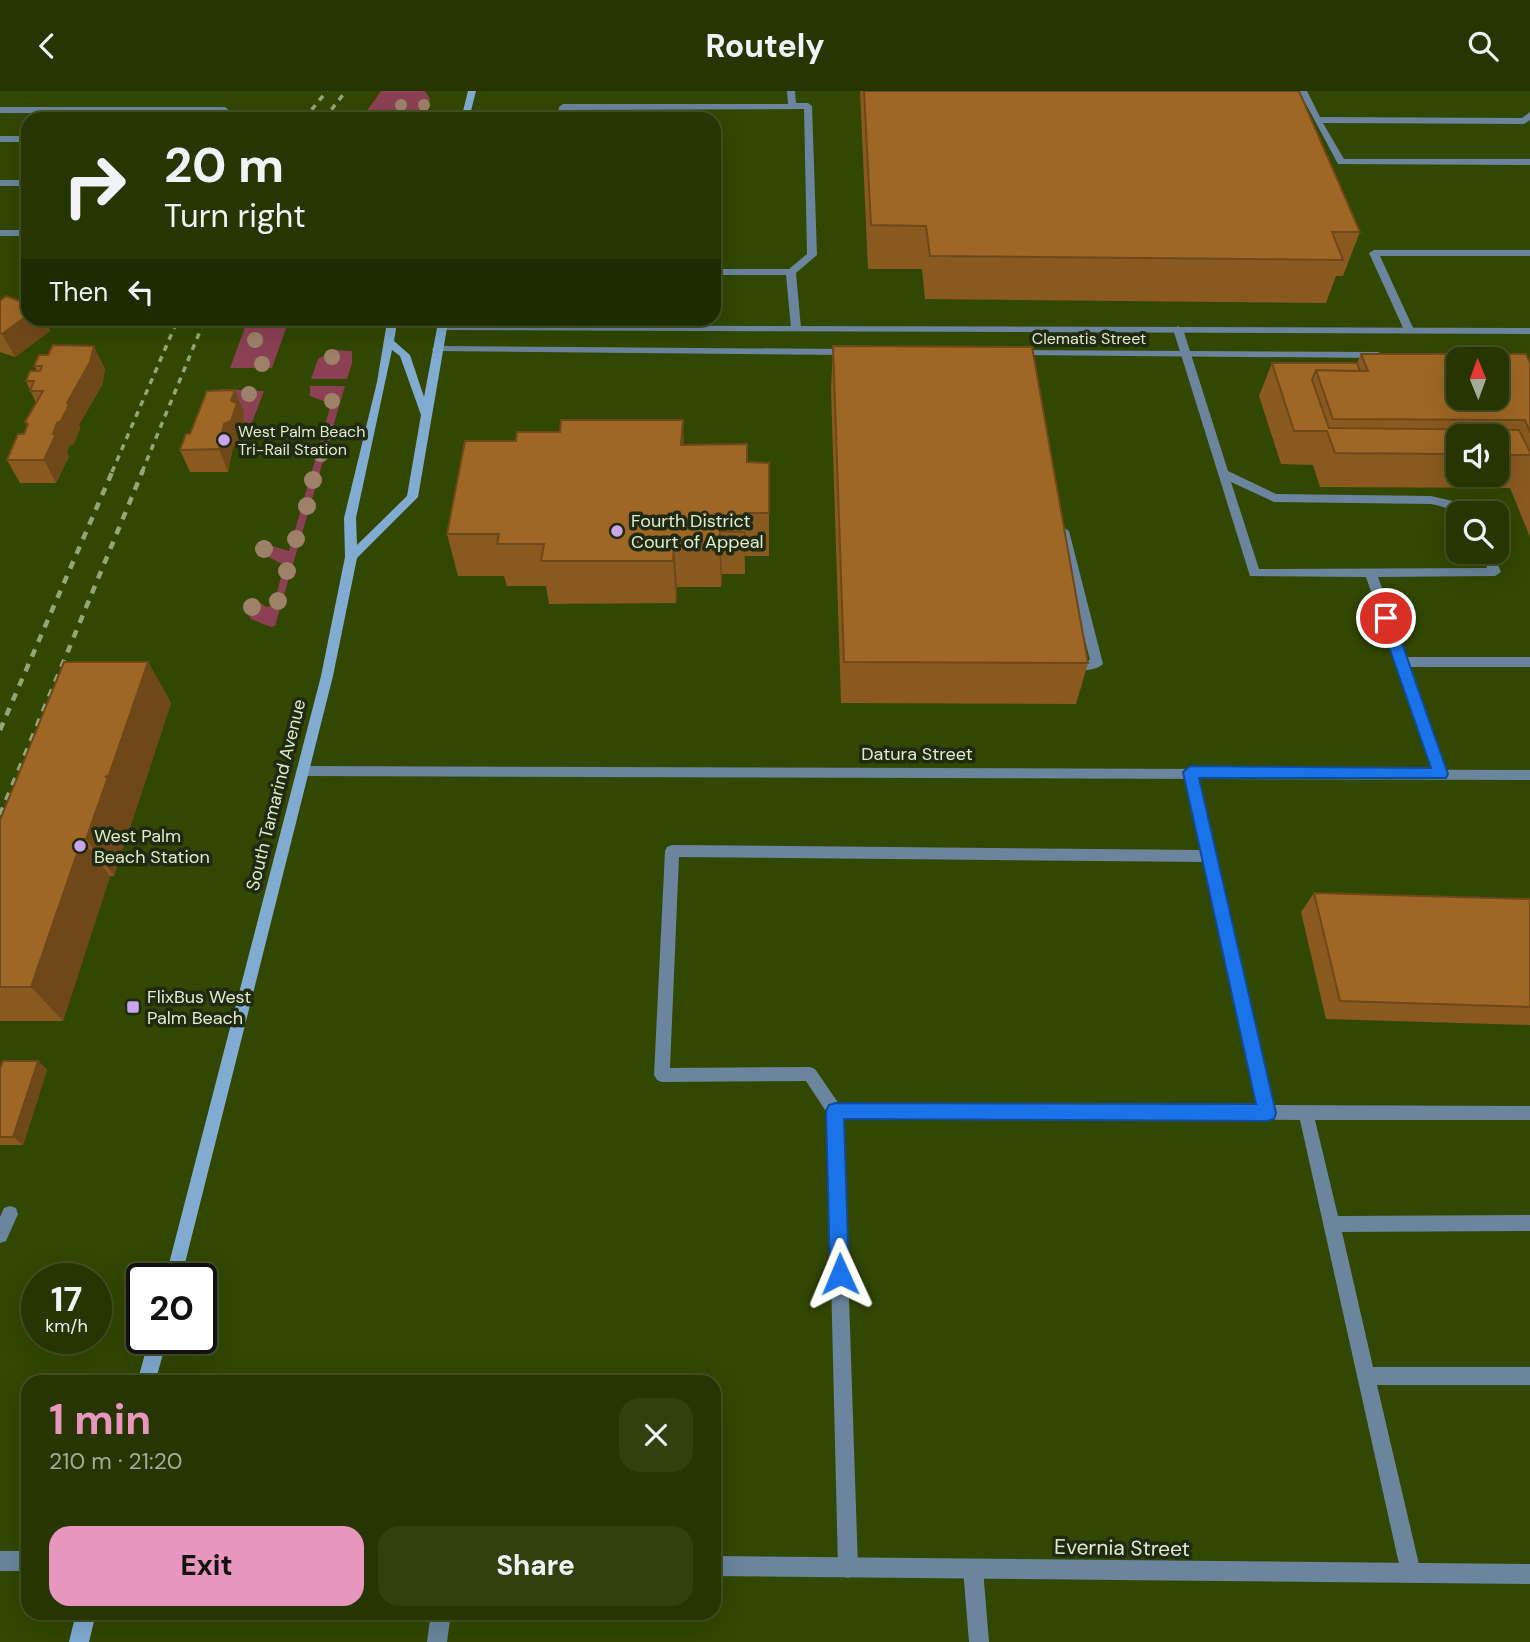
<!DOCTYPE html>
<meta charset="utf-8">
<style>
body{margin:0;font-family:"DM Sans",sans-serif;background:#324010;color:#f1f3f6;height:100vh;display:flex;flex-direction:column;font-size:26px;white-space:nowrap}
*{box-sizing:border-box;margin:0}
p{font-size:23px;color:#a4ab99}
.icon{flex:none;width:38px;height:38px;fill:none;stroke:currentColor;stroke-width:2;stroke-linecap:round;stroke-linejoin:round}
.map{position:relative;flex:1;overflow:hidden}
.drawer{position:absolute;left:21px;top:1284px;width:700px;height:245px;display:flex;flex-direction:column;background:#263501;border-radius:21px;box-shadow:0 7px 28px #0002,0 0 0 2px #425023}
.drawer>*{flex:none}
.banner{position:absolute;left:21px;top:21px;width:700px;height:214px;border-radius:21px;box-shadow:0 7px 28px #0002,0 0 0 2px #425023;background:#263501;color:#f1f3f6;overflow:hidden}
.needle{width:46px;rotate:359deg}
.fabs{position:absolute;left:1446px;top:256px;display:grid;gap:14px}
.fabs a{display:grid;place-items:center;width:63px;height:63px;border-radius:14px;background:#263501;box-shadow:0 7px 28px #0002,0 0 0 2px #425023;font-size:35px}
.speed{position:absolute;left:21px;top:1172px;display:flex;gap:14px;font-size:35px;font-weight:700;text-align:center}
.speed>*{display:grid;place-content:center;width:91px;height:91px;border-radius:50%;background:#263501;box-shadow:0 7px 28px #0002,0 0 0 2px #425023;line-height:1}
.speed small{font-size:18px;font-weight:400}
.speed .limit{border:4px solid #111;border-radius:10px;background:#fff;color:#111}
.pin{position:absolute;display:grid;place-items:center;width:60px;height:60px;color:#fff;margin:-30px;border:4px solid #fff;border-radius:50%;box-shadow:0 2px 7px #0007}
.me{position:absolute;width:77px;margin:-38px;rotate:359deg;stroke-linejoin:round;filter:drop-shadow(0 0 5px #0008)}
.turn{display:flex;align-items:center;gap:24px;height:147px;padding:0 28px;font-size:32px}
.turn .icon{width:91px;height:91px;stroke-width:2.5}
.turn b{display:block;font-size:49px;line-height:60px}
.then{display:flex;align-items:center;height:66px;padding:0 28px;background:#0003;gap:14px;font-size:26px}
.round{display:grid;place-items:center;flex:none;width:74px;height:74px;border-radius:21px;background:#324010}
.head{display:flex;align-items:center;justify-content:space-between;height:119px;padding:0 28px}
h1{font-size:42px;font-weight:700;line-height:52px;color:#e797bd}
.action{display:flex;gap:14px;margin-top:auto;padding:14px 28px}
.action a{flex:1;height:80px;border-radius:21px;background:#e797bd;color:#111;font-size:28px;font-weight:700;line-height:80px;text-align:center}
.action a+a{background:#324010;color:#f1f3f6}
header{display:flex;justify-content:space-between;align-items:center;height:91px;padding:0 28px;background:#263501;font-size:32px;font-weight:700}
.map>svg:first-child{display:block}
.green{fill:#8b4153}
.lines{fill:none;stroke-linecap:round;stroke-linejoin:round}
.lane{fill:#6a859d;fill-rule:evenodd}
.street{fill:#6a859d;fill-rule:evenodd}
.secondary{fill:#81abd1;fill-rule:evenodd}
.rail-far1{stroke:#95a676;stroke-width:3.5;stroke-dasharray:6 6;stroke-linecap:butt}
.rail{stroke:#95a676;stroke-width:4.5;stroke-dasharray:8 8;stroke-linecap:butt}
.tree{fill:#9e8169}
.wall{fill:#895920;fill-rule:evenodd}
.shaded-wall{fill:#6f481a}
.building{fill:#9f6725;stroke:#6f481a;stroke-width:2;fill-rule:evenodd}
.route{fill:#1a73e8;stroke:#114b97;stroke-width:2}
.poi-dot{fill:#c9a5ee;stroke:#202a10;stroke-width:2.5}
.labels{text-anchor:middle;stroke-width:7;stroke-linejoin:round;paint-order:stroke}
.far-street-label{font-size:16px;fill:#dfedcc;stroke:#202a10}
.far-poi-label{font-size:16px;fill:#dfedcc;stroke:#202a10;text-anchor:start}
.poi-label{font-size:18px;fill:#dfedcc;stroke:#202a10;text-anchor:start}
.street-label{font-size:18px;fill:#dfedcc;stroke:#202a10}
.near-street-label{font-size:21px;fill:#dfedcc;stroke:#202a10}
</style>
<header><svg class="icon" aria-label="back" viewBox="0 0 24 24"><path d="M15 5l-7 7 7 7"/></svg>Routely<svg class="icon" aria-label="search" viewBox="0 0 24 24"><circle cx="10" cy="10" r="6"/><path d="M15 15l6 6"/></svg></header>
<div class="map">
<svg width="1530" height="1551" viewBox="0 0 1530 1551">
<rect width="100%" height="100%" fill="#324701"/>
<!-- green -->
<g class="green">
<path d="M 381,0 L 425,0 L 430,8 L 424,28 L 361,28 Z"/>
<path d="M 248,228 L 289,229 L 272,277 L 230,277 Z"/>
<path d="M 334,259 L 352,260 L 352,272 L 347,288 L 311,288 L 318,268 Z"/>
<path d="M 310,295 L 345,295 L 275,535 L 271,536 L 251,528 L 243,515 L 253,508 L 267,516 L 274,514 L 284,474 L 259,461 L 258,458 L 262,452 L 289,460 L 331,313 L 310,305 Z"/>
<path d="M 220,298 L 264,300 L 243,355 L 237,355 L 240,352 L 211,323 Z"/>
</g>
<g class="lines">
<!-- lane -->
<g class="lane">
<path d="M 787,0 L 795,0 L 796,12 L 808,12 L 812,15 L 817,164 L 796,182 L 801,237 L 796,240 L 791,237 L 786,184 L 714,184 L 714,178 L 789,178 L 807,163 L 804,18 L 567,19 L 565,28 L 557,28 L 559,16 L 563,13 L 788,13 Z"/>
<path d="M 1299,0 L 1307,0 L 1320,26 L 1522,27 L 1530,21 L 1530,29 L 1524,33 L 1323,32 L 1344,68 L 1530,68 L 1530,74 L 1338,73 Z"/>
<path d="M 0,16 L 225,16 L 229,19 L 226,28 L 218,28 L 220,22 L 0,22 Z"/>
<rect x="0" y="45" width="28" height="6"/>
<rect x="0" y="89" width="28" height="6"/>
<rect x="0" y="139" width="28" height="6"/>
<path d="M 1530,159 L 1530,165 L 1380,165 L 1414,239 L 1409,242 L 1404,239 L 1369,162 L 1374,159 Z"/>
<path d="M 1178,235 L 1183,238 L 1228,380 L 1276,403 L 1431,405 L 1457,411 L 1471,422 C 1456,422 1446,416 1431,413 L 1274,411 L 1231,391 L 1259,478 L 1487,477 L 1480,460 L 1492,460 L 1501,481 L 1495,485 L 1378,486 L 1407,566 L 1530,566 L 1530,576 L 1410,576 L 1448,683 L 1446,687 L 1436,687 L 1434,683 L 1366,486 L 1250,485 L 1173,238 Z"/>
<path d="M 1063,436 L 1069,440 L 1103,573 C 1095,581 1071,582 1063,574 L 1069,569 L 1090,569 L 1057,440 Z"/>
<path d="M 1190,676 L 1197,681 L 1273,1014 L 1530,1015 L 1530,1029 L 1315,1029 L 1338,1125 L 1530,1124 L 1530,1140 L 1342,1141 L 1373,1276 L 1530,1276 L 1530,1294 L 1377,1294 L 1421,1482 L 1418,1489 L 1411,1492 L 1404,1489 L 1401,1482 L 1300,1029 L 843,1027 L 858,1477 L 855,1484 L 848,1487 L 841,1484 L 838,1477 L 827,1022 L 806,990 L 662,991 L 657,989 L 654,984 L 665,760 L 667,756 L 672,754 L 1201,759 L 1183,681 ZM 679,766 L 1203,771 L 1257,1014 L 839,1013 L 815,978 L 810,976 L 670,977 Z"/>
<path d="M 10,1115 L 16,1117 L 18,1123 L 6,1150 L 0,1152 L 0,1126 L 4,1117 Z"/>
<rect x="0" y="1460" width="28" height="20"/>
<path d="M 973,1468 L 980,1471 L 983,1478 L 989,1551 L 969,1551 L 963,1478 L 966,1471 Z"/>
<path d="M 431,1522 L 451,1522 L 447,1551 L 427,1551 Z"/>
</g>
<!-- street -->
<g class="street">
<path d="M 442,234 L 1530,237 L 1530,243 L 438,239 L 438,235 Z"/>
<path d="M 437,255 L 849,258 L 854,261 L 849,264 L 433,260 L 432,258 Z"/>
<path d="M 1016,259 L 1378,261 L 1383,264 L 1378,267 L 1012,264 L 1012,260 Z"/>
<path d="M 303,675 L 1530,679 L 1530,689 L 303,685 L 296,680 Z"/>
<path d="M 714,1465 L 1530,1473 L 1530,1493 L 714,1485 Z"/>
</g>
<!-- secondary -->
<g class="secondary">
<path d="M 468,0 L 476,0 L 469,28 L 461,28 Z"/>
<path d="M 390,228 L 401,228 L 397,232 L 394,250 L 410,264 L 424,306 L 437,237 L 433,228 L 443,228 L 447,237 L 418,406 L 357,467 L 333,585 L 181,1188 L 165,1188 L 321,585 L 345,466 L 344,427 L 377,291 L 387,231 ZM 392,259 L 400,265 L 421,324 L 407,405 L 357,454 L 356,427 Z"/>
<path d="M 149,1248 L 167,1248 L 155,1292 L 137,1292 Z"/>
<path d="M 76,1522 L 96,1522 L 89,1551 L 69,1551 Z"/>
</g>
<!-- rail-far1 -->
<g class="rail-far1">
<path d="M 304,28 L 327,0"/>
<path d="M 324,28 L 346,0"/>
<path d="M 112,381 L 178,228"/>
<path d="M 142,381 L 205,228"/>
</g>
<!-- rail -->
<g class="rail">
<path d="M 0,639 L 113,379"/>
<path d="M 0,724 L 143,379"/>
</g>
</g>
<!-- trees -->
<g class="tree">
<circle cx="401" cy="14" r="6"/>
<circle cx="424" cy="14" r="6"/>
<circle cx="255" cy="249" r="8"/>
<circle cx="332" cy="266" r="8"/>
<circle cx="262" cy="273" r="8"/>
<circle cx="249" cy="303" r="8"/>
<circle cx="332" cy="310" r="8"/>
<circle cx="328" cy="341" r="8"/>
<circle cx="321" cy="363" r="8"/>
<circle cx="313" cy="389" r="9"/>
<circle cx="307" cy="415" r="9"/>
<circle cx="296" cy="448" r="9"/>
<circle cx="264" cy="458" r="9"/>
<circle cx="287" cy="480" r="9"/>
<circle cx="278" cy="510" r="9"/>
<circle cx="252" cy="516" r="9"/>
</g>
<!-- wall -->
<g class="wall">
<path d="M 860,0 L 1299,0 L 1360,141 L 1343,185 L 1336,185 L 1326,212 L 925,208 L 922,178 L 868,178 Z"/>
<path d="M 0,210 L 28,228 L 44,228 L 50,240 L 15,266 L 0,261 Z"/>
<path d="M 833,255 L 1088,572 L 1076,613 L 841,612 L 831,299 Z"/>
<path d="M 1361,263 L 1530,272 L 1530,446 L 1510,397 L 1320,396 L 1313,374 L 1281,373 L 1259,305 L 1272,272 L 1357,272 ZM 1458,345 L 1496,345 L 1496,383 L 1458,383 Z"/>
<path d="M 34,275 L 105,278 L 102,294 L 79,334 L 80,337 L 74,353 L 69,355 L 67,362 L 69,365 L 56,392 L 20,392 L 7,369 L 24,343 L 27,335 L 25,331 L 36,312 L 26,290 L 37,280 Z"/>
<path d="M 244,322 L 243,326 L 246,335 L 240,353 L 233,356 L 228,381 L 190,381 L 180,359 L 190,343 Z"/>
<path d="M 684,354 L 747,371 L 769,372 L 769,465 L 745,465 L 745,483 L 722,483 L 721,496 L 677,496 L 676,512 L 549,513 L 546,495 L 507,495 L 504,485 L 458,485 L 447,443 Z"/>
<path d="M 148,571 L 171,612 L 114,785 L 110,785 L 63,930 L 0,930 L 0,729 Z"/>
<path d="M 1314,802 L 1530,808 L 1530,934 L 1326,928 L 1301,821 Z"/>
<path d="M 38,970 L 47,979 L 23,1054 L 0,1054 L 0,977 Z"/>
</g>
<!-- shaded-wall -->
<g class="shaded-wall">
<path d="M 28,224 L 28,228 L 44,228 L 50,240 L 15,266 L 2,243 Z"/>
<path d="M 94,255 L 105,278 L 102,294 L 79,334 L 80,337 L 74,353 L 69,355 L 67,362 L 69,365 L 56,392 L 44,369 L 53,343 Z"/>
<path d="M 235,299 L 244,322 L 243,326 L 246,335 L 240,353 L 233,356 L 228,381 L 219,358 L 224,333 Z"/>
<path d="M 683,329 L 685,372 L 681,354 Z"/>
<path d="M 745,422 L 745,483 L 744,441 Z"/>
<path d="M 720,440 L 722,483 L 721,496 L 719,453 Z"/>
<path d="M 674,454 L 677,496 L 676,512 L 673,470 Z"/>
<path d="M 148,571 L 171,612 L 114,785 L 86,748 L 105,686 Z"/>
<path d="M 82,748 L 110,785 L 63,930 L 31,896 Z"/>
<path d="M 38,970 L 47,979 L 23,1054 L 13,1046 Z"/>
</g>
<!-- building -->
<g class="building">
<path d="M 864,0 L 1299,0 L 1360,141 L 1332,141 L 1343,169 L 930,165 L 926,135 L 871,134 Z"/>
<path d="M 6,205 L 28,213 L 28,224 L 2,243 L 0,242 L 0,210 Z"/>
<path d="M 53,254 L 94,255 L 90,271 L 67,312 L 69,314 L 61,330 L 57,332 L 53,343 L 56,343 L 44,369 L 7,369 L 18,343 L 24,343 L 28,333 L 25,331 L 43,300 L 30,300 L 34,290 L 26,290 L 30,280 L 40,280 L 42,275 L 34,275 L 39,264 L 48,264 Z"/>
<path d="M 833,255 L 1032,256 L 1088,572 L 844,571 Z"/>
<path d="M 1361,263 L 1526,263 L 1530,272 L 1530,341 L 1525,329 L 1333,328 L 1316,279 L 1368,280 ZM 1458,268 L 1496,268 L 1496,306 L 1458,306 Z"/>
<path d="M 1272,272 L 1357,272 L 1360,280 L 1316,279 L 1312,289 L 1329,337 L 1519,339 L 1530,361 L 1530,364 L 1496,364 L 1496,345 L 1458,345 L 1458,363 L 1335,362 L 1327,340 L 1294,340 Z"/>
<path d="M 235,299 L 231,310 L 237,312 L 231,330 L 224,333 L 219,358 L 180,359 L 186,343 L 190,343 L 207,300 Z"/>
<path d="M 561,329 L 683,329 L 681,354 L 747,353 L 747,371 L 769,372 L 769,422 L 745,422 L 744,441 L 720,440 L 719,453 L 674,454 L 673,470 L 541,470 L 544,453 L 497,453 L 499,443 L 447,443 L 465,350 L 516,350 L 517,341 L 560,341 Z"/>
<path d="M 64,571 L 148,571 L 109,684 L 105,686 L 108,686 L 86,748 L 82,748 L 31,896 L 0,896 L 0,729 Z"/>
<path d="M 1314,802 L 1530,808 L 1530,916 L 1340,910 Z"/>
<path d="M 3,970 L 38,970 L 13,1046 L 0,1046 L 0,977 Z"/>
</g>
<!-- route -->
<path class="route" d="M 1386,522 L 1393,527 L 1448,683 L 1446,687 L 1199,687 L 1276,1022 L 1274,1028 L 1267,1030 L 844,1028 L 849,1183 L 846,1189 L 840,1192 L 833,1189 L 830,1183 L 826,1020 L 829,1014 L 835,1012 L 1256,1013 L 1183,681 L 1190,675 L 1431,677 L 1379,527 Z"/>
<!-- markers -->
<g class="poi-dot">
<circle cx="224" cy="349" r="7"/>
<circle cx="617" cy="440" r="7"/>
<circle cx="80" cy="755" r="7"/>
<rect x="126" y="909" width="14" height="14" rx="3.5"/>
</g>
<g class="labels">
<!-- far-street labels -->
<g class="far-street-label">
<text x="1089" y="253">Clematis Street</text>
</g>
<!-- far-poi labels -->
<g class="far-poi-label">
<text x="238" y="346">West Palm Beach<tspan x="238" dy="18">Tri-Rail Station</tspan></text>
</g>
<!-- poi labels -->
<g class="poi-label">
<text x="631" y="436">Fourth District<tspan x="631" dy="21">Court of Appeal</tspan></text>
<text x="94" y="751">West Palm<tspan x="94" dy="21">Beach Station</tspan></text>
<text x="147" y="912">FlixBus West<tspan x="147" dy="21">Palm Beach</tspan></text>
</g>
<!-- street labels -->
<g class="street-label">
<text x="917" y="669">Datura Street</text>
<text transform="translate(276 704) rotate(-76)" y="6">South Tamarind Avenue</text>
</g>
<!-- near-street labels -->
<g class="near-street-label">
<text transform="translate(1122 1457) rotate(1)" y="7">Evernia Street</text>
</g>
</g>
</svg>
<div class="fabs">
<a><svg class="needle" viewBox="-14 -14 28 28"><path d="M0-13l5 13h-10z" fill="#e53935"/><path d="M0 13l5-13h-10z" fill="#a4ab99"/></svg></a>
<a><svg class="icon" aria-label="sound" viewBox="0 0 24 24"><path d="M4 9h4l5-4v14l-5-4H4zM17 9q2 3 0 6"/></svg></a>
<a><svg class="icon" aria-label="search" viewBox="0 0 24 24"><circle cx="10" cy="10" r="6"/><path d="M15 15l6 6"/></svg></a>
</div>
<div class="speed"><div>17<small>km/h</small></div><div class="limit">20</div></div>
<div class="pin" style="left:1386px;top:527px;background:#d93025"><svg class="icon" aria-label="arrive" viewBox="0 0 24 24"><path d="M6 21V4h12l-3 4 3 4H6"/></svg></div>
<svg class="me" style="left:840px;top:1183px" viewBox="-20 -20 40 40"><path d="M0-17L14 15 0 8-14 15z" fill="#1a73e8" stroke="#fff" stroke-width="4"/></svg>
<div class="banner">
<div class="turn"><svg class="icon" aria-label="right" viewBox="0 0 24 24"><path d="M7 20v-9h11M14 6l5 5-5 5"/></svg><div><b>20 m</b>Turn right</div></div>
<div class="then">Then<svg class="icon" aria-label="left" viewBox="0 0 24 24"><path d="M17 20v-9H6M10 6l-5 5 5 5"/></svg></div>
</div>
<section class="drawer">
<div class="head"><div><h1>1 min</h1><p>210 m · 21:20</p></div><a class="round"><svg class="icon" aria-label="close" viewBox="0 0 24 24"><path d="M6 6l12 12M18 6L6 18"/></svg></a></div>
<div class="action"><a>Exit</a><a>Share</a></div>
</section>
</div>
